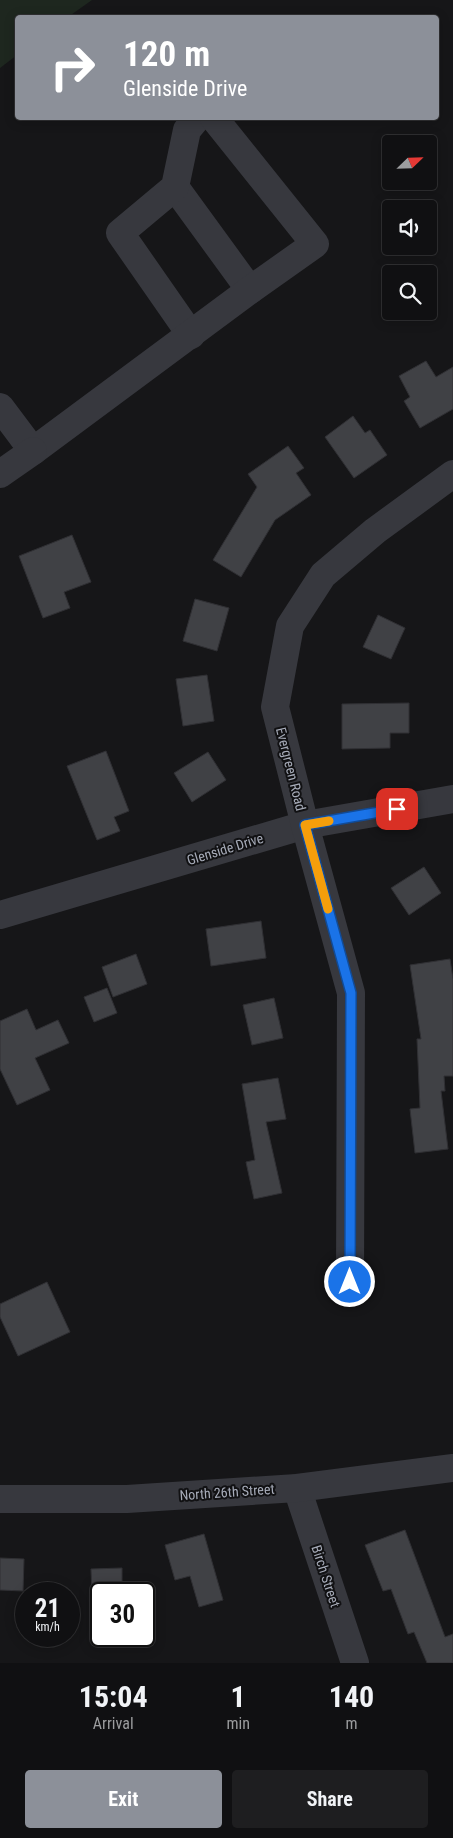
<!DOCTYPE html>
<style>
body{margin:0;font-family:"Roboto Condensed",sans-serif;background:#1e1e20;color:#f1f3f6;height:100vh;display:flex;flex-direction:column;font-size:19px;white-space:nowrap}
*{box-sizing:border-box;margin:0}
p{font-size:16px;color:#9c9d9f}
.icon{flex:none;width:28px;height:28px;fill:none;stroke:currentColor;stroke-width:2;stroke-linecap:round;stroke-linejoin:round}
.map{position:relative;height:1663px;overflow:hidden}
.sheet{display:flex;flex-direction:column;background:#101012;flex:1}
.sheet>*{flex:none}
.banner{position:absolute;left:15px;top:15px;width:424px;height:105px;border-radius:5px;box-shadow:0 2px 12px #0003,0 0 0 1px #303032;background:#8c9099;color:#fff;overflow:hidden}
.needle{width:32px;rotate:67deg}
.controls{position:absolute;left:382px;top:135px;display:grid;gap:10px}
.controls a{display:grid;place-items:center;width:55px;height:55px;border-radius:5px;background:#101012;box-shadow:0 2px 12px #0003,0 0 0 1px #303032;font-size:25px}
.speed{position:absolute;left:15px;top:1582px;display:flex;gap:10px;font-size:25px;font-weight:700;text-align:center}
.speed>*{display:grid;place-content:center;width:65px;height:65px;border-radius:50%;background:#101012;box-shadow:0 2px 12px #0003,0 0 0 1px #303032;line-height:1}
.speed small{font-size:12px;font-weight:400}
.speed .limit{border:2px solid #111;border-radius:8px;background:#fff;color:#111}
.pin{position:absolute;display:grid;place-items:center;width:42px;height:42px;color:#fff;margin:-21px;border-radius:10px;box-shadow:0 2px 8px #0006}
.me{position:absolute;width:55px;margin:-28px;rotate:0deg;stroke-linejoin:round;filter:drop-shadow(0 0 4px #0008)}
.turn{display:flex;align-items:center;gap:18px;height:105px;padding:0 25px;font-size:22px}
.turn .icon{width:65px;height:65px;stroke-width:2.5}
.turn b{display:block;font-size:35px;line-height:42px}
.eta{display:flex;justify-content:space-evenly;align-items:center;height:85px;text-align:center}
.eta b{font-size:30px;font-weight:700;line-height:35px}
.cta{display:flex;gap:10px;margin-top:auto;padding:10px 25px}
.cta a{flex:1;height:58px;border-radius:5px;background:#8c9099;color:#fff;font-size:20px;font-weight:700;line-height:58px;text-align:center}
.cta a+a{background:#1e1e20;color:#f1f3f6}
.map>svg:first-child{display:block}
.green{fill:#1e271f}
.building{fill:#404145;stroke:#303034}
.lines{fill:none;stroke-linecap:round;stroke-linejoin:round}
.minor{stroke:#37383e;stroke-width:28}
.route-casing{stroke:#114b97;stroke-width:12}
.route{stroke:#1a73e8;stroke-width:9}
.slow{stroke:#f59e0b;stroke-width:9}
.labels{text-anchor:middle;stroke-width:4;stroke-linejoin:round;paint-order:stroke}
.street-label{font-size:14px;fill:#a7acb9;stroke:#111113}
</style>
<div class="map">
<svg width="453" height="1663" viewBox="0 0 453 1663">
<rect width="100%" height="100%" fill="#161618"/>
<!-- green -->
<path class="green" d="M 0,0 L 92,0 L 68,17 L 18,18 L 17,55 L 0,68 Z"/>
<!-- building -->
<g class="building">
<path d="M 426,361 L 436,377 L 453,367 L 453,409 L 420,428 L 404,401 L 410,397 L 399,376 Z"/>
<path d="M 353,416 L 365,433 L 370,430 L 387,455 L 354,478 L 325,437 Z"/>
<path d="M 288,446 L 304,468 L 296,473 L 311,495 L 275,520 L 241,577 L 213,560 L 257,487 L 248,474 Z"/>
<path d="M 72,535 L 91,582 L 64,592 L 70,608 L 43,618 L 19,556 Z"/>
<path d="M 195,599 L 229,608 L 217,651 L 183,641 Z"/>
<path d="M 378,615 L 405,628 L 391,659 L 363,647 Z"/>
<path d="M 207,675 L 214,721 L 183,726 L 176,679 Z"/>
<path d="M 409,703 L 409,733 L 390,733 L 390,748 L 342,749 L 342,704 Z"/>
<path d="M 106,751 L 129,811 L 114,817 L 120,831 L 97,840 L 67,766 Z"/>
<path d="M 208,752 L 226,780 L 192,802 L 174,773 Z"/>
<path d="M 424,867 L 441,893 L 409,915 L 391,888 Z"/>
<path d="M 261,921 L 266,958 L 211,966 L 206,929 Z"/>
<path d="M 136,954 L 147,984 L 113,997 L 102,967 Z"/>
<path d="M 450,959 L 453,979 L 453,1076 L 444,1076 L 445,1091 L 441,1091 L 448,1149 L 415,1153 L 410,1109 L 420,1108 L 417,1039 L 421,1039 L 410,965 Z"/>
<path d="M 107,988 L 117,1013 L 94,1022 L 84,997 Z"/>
<path d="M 274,998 L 283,1038 L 252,1045 L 243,1005 Z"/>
<path d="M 27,1009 L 36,1030 L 58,1020 L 69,1043 L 35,1058 L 50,1090 L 17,1105 L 0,1069 L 0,1021 Z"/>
<path d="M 278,1078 L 286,1119 L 266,1122 L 282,1193 L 254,1199 L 246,1162 L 255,1160 L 242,1084 Z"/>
<path d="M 47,1282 L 70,1332 L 18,1356 L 0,1317 L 0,1304 Z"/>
<path d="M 405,1530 L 445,1637 L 453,1634 L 453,1663 L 427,1663 L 414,1632 L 408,1634 L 391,1589 L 383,1591 L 365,1545 Z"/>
<path d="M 204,1534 L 223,1600 L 199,1607 L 190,1576 L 175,1580 L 165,1545 Z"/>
<path d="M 0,1558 L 24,1559 L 23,1591 L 0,1590 Z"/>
<path d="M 122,1568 L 122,1594 L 92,1594 L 91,1569 Z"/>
</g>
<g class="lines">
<!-- minor -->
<g class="minor">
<path d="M 175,187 L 250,290"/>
<path d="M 191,335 L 120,233 L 175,187 L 187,130 L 197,118"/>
<path d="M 0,407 L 33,451 L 250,290 L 315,244 L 214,118"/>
<path d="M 0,474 L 33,451"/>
<path d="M 0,915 L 305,825 L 453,799"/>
<path d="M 350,1283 L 351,993 L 305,825 L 275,707 L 290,626 L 323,575 L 375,531 L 453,474"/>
<path d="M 297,1488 L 355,1663"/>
<path d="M 0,1499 L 127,1499 L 297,1488 L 453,1468"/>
</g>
</g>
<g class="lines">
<defs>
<path id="route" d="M 350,1282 L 351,993 L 305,825 L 397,809"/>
</defs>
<!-- route casing -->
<use href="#route" class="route-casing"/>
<!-- route -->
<use href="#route" class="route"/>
<!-- slow -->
<path class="slow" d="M 328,909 L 305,825 L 329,821"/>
</g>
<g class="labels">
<!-- street labels -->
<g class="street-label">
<text transform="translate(291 769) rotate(76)" y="5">Evergreen Road</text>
<text transform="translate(225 849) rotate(-17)" y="5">Glenside Drive</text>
<text transform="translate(227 1492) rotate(-4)" y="5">North 26th Street</text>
<text transform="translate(326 1576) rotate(72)" y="5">Birch Street</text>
</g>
</g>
</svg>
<div class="controls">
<a><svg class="needle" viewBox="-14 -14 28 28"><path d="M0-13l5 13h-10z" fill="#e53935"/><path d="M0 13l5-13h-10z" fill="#9c9d9f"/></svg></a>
<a><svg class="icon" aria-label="sound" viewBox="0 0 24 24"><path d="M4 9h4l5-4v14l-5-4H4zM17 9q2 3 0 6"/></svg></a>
<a><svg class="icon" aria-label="search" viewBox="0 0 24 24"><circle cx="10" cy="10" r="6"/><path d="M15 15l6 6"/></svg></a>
</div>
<div class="speed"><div>21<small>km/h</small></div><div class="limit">30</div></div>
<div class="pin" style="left:397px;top:809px;background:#d93025"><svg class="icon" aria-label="arrive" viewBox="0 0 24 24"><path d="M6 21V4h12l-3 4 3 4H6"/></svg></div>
<svg class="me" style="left:350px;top:1282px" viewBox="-20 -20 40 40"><circle r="17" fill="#1a73e8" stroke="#fff" stroke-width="3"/><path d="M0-11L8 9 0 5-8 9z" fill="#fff"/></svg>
<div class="banner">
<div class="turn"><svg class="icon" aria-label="right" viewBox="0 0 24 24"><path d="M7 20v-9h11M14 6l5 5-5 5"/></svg><div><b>120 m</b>Glenside Drive</div></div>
</div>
</div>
<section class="sheet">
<div class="eta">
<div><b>15:04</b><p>Arrival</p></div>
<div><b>1</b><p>min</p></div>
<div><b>140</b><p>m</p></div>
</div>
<div class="cta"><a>Exit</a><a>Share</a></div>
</section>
